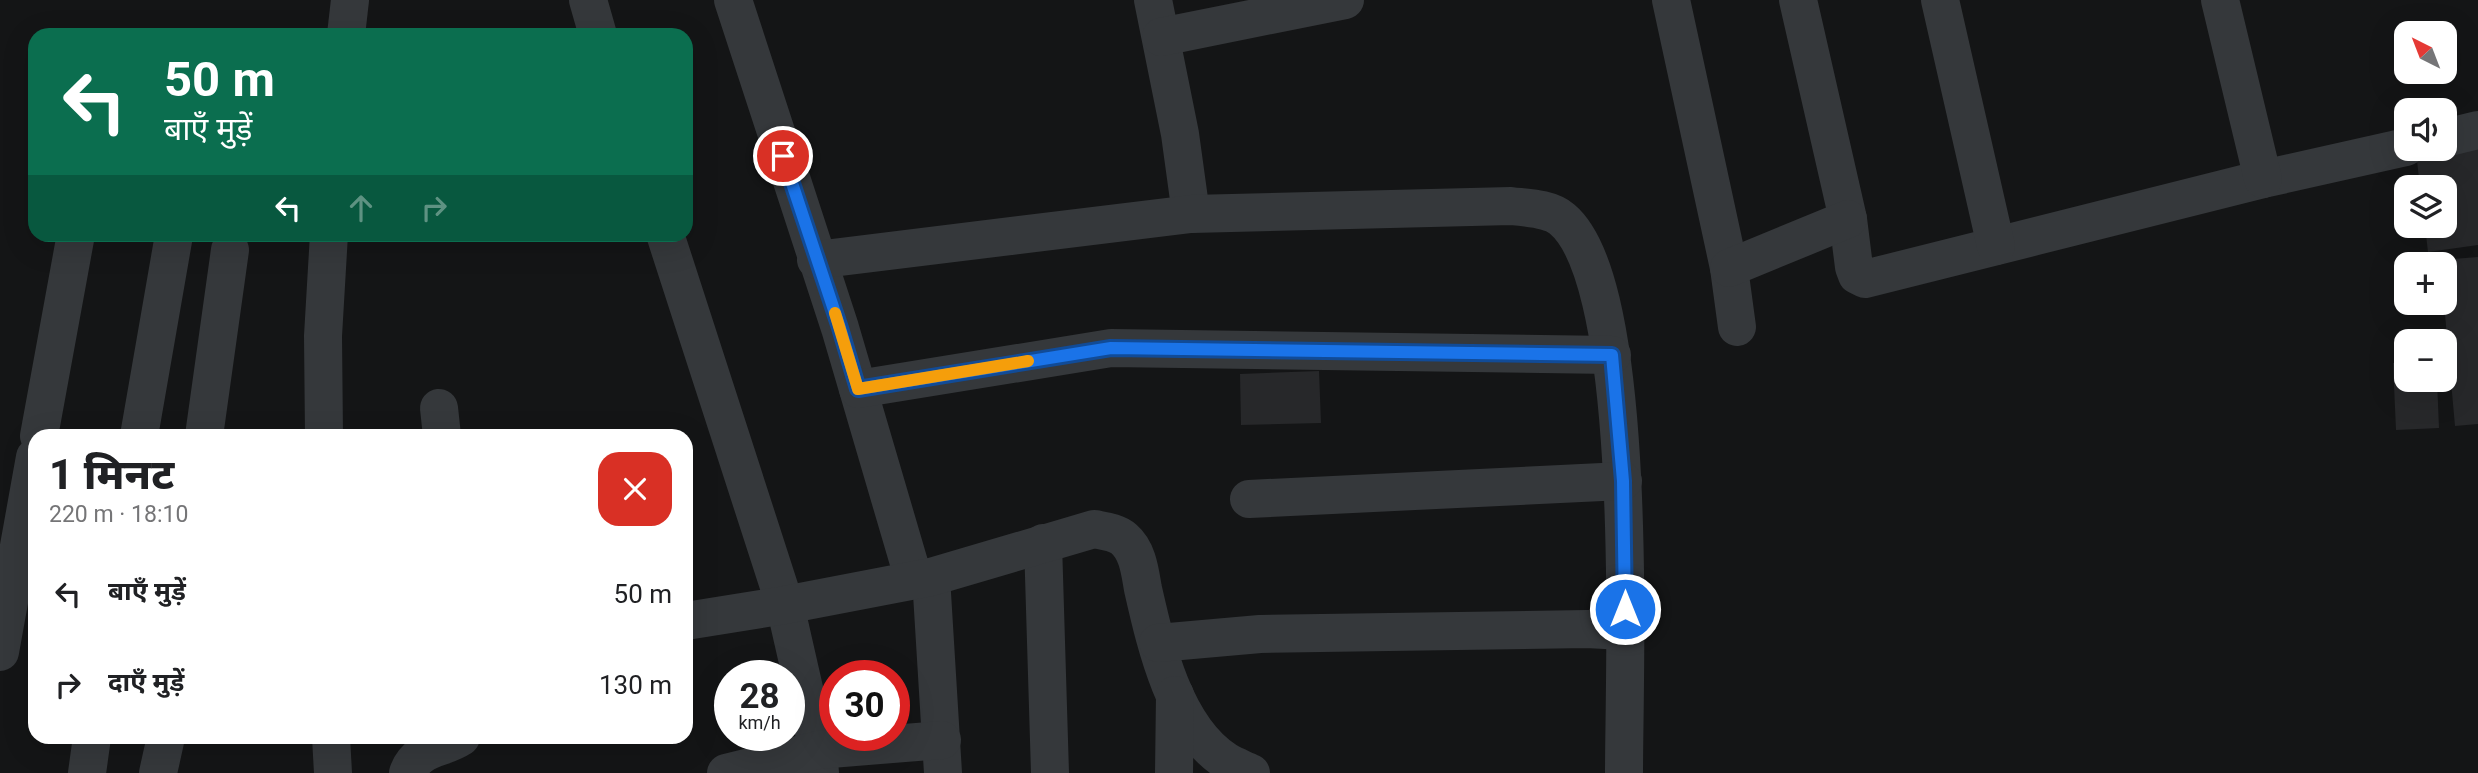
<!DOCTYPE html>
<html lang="hi">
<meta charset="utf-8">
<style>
body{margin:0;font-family:Roboto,"Noto Sans Devanagari",sans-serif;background:#f6f6f6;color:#202124;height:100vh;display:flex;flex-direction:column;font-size:26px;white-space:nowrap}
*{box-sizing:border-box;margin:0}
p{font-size:23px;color:#757577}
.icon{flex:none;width:38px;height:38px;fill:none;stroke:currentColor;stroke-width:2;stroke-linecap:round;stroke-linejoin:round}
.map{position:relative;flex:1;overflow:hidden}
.panel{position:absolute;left:28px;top:429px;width:665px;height:315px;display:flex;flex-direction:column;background:#fff;border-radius:21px;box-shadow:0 7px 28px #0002}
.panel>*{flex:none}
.guide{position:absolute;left:28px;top:28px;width:665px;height:214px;border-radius:21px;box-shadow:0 7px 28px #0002;background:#0b6e4f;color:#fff;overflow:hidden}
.needle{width:46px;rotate:318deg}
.fabs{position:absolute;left:2394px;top:21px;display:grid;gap:14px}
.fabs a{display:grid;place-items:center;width:63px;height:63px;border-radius:14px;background:#fff;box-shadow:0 7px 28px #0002;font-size:35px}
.speed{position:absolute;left:714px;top:660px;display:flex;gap:14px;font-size:35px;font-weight:700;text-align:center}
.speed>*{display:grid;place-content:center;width:91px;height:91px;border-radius:50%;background:#fff;box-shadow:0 7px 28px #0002;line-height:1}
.speed small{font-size:18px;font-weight:400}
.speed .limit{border:10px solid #d22;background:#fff;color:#111}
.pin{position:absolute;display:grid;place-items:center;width:60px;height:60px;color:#fff;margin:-30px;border:4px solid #fff;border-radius:50%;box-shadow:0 2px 7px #0007}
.me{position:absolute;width:77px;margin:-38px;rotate:0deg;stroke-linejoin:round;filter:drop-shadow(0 0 5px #0008)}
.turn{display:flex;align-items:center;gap:24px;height:147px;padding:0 21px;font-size:32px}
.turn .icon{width:91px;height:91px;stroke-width:2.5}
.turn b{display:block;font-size:49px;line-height:60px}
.lanes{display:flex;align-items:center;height:66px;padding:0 21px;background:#0003;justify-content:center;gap:35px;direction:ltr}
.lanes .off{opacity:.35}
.round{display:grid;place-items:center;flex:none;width:74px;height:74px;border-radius:21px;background:#f6f6f6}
.overview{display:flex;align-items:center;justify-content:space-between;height:119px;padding:0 21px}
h1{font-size:42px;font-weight:800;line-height:52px}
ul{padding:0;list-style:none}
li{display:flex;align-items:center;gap:21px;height:91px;padding:0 21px}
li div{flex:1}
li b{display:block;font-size:26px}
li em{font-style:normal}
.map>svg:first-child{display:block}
.building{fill:#27282a}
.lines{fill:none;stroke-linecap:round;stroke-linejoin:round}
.street{stroke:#35383b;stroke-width:38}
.route-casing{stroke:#114b97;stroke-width:18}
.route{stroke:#1a73e8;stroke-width:12}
.slow{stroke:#f59e0b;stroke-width:12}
</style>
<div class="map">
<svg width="2478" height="773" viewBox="0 0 2478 773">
<rect width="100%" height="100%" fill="#141516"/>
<!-- building -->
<g class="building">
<path d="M 2478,144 L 2478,245 L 2428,252 L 2425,226 L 2445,226 L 2445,187 L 2420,187 L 2416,152 Z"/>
<path d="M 2478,257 L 2478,424 L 2455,426 L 2444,303 L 2445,264 L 2440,264 L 2440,260 Z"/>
<path d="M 2406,362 L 2406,380 L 2437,380 L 2439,428 L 2396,430 L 2393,363 Z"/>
<path d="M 1319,371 L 1321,423 L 1241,425 L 1240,374 Z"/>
</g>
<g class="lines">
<!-- street -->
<g class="street">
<path d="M 588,0 L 598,35"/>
<path d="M 733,0 L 840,328 L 914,580"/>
<path d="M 1153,0 L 1180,134 L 1191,214"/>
<path d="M 1671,0 L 1729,268 L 1737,327"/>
<path d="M 1798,0 L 1848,219 L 1854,267 L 1857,275 L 1865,279 L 2263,179 L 2406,147"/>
<path d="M 1940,0 L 1996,246"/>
<path d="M 2220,0 L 2263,179"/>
<path d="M 346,35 L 350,0"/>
<path d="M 1161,37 L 1345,0"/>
<path d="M 2445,138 L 2478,130"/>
<path d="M 665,234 L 785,605 L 818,750 L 820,773"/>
<path d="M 816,260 L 1191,214 L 1511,206 C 1527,208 1549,208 1562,219 C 1640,284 1624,667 1624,773"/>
<path d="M 1729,268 L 1848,219"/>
<path d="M 858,389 L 1111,348 L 1612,355"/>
<path d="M 439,408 L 442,436"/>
<path d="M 39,436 L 76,234"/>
<path d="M 139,436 L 174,235"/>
<path d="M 204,436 L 230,250"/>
<path d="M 324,436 L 323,336 L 329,234"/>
<path d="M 1249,499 L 1623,481"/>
<path d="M 1043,543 L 1050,773"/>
<path d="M 931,577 L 943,773"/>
<path d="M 686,621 L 785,605 L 931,577 L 1094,529 C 1104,531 1116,532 1124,539 C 1138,551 1140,572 1143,589 C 1156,646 1174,727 1226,761 C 1234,766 1243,769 1251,773"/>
<path d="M 1158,643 L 1260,634 L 1587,629 L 1624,631"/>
<path d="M 0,652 L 35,457"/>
<path d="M 331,737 L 333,773"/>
<path d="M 87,773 L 92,737"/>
<path d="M 158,773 L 166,737"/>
<path d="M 408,773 C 417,747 441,750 461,737"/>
<path d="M 726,773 L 818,750 L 942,740"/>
<path d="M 1174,773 L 1175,695"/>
</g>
</g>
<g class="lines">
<defs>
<path id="route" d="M 783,156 L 840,328 L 858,389 L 1111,348 L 1612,355 L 1623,481 L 1625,609"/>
</defs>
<!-- route casing -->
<use href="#route" class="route-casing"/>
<!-- route -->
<use href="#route" class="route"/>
<!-- slow -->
<path class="slow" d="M 835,313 L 858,389 L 1028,361"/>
</g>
</svg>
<div class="fabs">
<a><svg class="needle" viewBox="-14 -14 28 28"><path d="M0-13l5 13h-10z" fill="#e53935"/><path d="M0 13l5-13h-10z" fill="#757577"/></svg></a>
<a><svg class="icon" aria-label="sound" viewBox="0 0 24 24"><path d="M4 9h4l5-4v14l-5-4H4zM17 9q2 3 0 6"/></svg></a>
<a><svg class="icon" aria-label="layers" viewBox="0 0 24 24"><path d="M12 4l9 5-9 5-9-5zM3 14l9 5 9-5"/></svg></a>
<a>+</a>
<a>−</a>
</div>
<div class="speed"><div>28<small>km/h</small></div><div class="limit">30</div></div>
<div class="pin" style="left:783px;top:156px;background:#d93025"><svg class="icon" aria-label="arrive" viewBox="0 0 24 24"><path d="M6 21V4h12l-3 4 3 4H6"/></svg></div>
<svg class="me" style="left:1625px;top:609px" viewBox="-20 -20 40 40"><circle r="17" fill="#1a73e8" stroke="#fff" stroke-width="3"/><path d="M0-11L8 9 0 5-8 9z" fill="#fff"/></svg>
<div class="guide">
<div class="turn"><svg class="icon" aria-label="left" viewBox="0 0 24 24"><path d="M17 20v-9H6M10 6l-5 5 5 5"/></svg><div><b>50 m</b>बाएँ मुड़ें</div></div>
<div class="lanes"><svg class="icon" aria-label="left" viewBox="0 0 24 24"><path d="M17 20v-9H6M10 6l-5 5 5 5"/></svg><svg class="icon off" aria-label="ahead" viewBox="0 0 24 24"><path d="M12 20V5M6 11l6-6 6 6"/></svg><svg class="icon off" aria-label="right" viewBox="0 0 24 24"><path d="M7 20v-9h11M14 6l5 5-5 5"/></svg></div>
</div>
<section class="panel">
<div class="overview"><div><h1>1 मिनट</h1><p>220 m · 18:10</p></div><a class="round" style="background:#d93025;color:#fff"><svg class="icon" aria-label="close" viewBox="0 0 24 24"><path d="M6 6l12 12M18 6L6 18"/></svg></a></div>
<ul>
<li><svg class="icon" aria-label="left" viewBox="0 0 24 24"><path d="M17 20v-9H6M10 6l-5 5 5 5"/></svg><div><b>बाएँ मुड़ें</b></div><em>50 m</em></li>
<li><svg class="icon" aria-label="right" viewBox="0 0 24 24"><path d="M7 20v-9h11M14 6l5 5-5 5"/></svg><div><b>दाएँ मुड़ें</b></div><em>130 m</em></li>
</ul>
</section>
</div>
